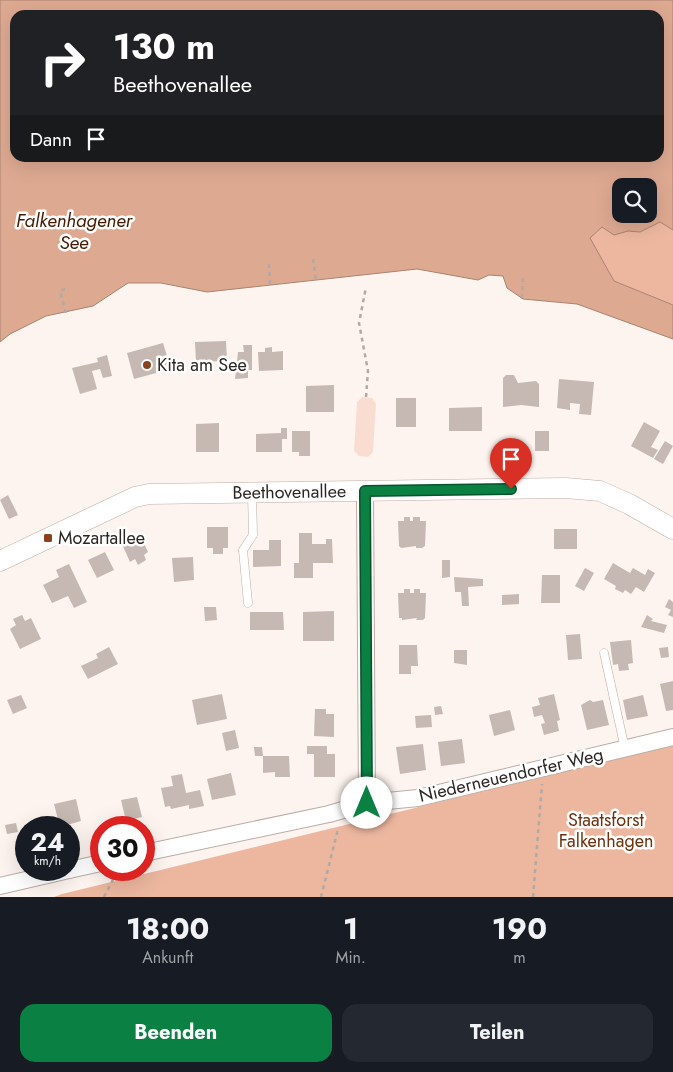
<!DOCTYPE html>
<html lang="de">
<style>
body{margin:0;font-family:Jost,sans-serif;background:#242831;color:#f1f3f6;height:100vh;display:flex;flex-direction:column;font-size:19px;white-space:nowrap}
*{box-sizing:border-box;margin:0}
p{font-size:16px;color:#9ea1a6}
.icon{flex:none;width:28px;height:28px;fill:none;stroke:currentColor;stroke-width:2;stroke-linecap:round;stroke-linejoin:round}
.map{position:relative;height:897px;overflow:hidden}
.panel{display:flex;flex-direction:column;background:#171b24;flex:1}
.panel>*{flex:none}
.guide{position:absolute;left:10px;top:10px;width:654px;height:152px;border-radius:15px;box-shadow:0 5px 20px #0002;background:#202124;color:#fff;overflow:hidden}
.buttons{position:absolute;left:612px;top:178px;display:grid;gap:10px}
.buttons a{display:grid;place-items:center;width:45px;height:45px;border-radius:10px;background:#171b24;box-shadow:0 5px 20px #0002;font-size:25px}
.speed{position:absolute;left:15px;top:816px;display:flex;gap:10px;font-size:25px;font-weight:700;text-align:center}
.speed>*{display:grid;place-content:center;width:65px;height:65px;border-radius:50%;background:#171b24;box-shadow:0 5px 20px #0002;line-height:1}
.speed small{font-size:12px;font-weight:400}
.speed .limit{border:8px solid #d22;background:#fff;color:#111}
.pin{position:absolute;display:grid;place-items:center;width:42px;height:42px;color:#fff;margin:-51px -21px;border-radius:50% 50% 50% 0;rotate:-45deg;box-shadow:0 0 5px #0007}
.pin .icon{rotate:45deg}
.me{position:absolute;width:55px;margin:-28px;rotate:0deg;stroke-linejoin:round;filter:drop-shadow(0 0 4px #0008)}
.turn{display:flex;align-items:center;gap:18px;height:105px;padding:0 20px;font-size:22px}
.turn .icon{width:65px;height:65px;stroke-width:2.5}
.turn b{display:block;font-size:35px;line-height:42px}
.then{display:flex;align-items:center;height:48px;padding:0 20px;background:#0003;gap:10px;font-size:19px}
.eta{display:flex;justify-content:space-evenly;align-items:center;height:85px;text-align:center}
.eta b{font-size:30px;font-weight:700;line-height:35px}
.cta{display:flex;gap:10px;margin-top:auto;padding:10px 20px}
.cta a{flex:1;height:58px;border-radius:15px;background:#0b8043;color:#fff;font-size:20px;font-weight:700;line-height:58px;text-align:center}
.cta a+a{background:#242831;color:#f1f3f6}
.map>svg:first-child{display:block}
.green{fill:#f9ddd1}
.forest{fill:#edb79f}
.water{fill:#dea991;stroke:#a88270;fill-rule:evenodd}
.building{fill:#c6b8b2}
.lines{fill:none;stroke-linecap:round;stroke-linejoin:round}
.service-casing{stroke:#bbada6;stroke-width:9}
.minor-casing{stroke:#bbada6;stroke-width:18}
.tertiary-casing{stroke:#bbada6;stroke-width:21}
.path{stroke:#b1a9a6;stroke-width:2.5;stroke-dasharray:4 4;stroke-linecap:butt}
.service{stroke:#fff;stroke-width:8}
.minor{stroke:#fff;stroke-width:16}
.tertiary{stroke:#fff;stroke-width:20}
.route-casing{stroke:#07532c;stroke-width:12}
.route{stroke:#0b8043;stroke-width:9}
.poi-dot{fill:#8a4320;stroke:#fff;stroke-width:2}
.labels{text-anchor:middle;stroke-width:5;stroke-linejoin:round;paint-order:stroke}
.poi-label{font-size:18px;fill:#2b2623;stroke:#fff;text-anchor:start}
.street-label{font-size:18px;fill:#2b2623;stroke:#fff}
.park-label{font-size:18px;fill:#70300e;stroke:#fff}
.water-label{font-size:19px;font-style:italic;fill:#491901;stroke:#fff}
</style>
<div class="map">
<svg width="673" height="897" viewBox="0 0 673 897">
<rect width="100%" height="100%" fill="#fdf4f0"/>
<!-- green -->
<path class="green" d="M 362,397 L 372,398 L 376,404 L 373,452 L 368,457 L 359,456 L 354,451 L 357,402 Z"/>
<!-- forest -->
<g class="forest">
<path d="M 660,222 L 673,230 L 673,305 L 614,281 L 589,238 L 602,227 L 614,235 L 628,231 L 640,232 Z"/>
<path d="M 673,745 L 673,897 L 54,897 L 62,894 Z"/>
</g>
<!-- water -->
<path class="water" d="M 0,0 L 673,0 L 673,230 L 660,222 L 640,232 L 628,231 L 614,235 L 602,227 L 590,238 L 614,281 L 673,305 L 673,339 L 577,304 L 523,299 L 507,288 L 503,276 L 489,275 L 478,280 L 417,269 L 207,292 L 161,283 L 128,283 L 93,306 L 46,316 L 10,334 L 0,342 ZM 15,15 L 659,15 L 659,158 L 15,158 ZM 621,186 L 649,186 L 649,214 L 621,214 Z"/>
<!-- building -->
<g class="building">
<path d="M 226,341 L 227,361 L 196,362 L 195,342 Z"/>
<path d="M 163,343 L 171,369 L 134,379 L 127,353 Z"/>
<path d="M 243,345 L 252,345 L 252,370 L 248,370 L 248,378 L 235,379 L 238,352 L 244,352 Z"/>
<path d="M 272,347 L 272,352 L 283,351 L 283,370 L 259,371 L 258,352 L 265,352 L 265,348 Z"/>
<path d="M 107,355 L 112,376 L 103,378 L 100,369 L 92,371 L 97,389 L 80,394 L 72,368 L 98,362 L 97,358 Z"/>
<path d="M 506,375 L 514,375 L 518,383 L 536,381 L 539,384 L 539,407 L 521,405 L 503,407 L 503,378 Z"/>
<path d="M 559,379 L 594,382 L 591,415 L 579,414 L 580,404 L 570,403 L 570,410 L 557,408 Z"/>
<path d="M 334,385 L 334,412 L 306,412 L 306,386 Z"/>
<rect x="396" y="398" width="20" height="29"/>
<path d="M 482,407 L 482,431 L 449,431 L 449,408 Z"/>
<path d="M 644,422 L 660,431 L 651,447 L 658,450 L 653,458 L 631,446 Z"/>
<path d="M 219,423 L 219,452 L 196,452 L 196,424 Z"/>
<path d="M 281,428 L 287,428 L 287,439 L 282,439 L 282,452 L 256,452 L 256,434 L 281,433 Z"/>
<path d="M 292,431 L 310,431 L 310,456 L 299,456 L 299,452 L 292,452 Z"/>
<rect x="535" y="431" width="14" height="20"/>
<path d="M 665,441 L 673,446 L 663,464 L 654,459 Z"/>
<path d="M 8,495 L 18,515 L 9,519 L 0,500 Z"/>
<path d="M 404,517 L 410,517 L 410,521 L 413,521 L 413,517 L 420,517 L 420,521 L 426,521 L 425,546 L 422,548 L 416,548 L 416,546 L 401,548 L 399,546 L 398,521 L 404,521 Z"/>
<path d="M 207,527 L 228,527 L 228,548 L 223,548 L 223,554 L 213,554 L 213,548 L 207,548 Z"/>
<rect x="554" y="529" width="23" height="20"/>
<path d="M 299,533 L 312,533 L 312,544 L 326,544 L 326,539 L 332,539 L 333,563 L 313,563 L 313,578 L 294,578 L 294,563 L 299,563 Z"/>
<path d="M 140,535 L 148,552 L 144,555 L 146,560 L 138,565 L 135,559 L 130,562 L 122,544 Z"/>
<path d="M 269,540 L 281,540 L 281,566 L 253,567 L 253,550 L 269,550 Z"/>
<path d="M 105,552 L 114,570 L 97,578 L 88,560 Z"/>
<path d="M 193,557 L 194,580 L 174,582 L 172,558 Z"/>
<path d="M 442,560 L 450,560 L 450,577 L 442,578 Z"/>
<path d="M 613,563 L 630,573 L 633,568 L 645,575 L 648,569 L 655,573 L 644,592 L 636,587 L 631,594 L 625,590 L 623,593 L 615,589 L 616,586 L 604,579 Z"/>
<path d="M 69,564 L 87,602 L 74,608 L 68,596 L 52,603 L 43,585 L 59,577 L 56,570 Z"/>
<path d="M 585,568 L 594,573 L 584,591 L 575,586 Z"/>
<path d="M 542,575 L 560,575 L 560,603 L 541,603 Z"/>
<path d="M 454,577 L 483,579 L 483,586 L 468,587 L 469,606 L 462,606 L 461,592 L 455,592 Z"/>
<path d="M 404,589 L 410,589 L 410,593 L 414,593 L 414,589 L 420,589 L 420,593 L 426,593 L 425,618 L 423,620 L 416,620 L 417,618 L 402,620 L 402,618 L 399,618 L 398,593 L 404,593 Z"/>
<path d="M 519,594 L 519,604 L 502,605 L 502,595 Z"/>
<path d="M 669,599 L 673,602 L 673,617 L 668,615 L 671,610 L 665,607 Z"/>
<path d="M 204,607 L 216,607 L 217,620 L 205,621 Z"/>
<path d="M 334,611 L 334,641 L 303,641 L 303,612 Z"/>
<path d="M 250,612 L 283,612 L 284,630 L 250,630 Z"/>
<path d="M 22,615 L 25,621 L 31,618 L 41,639 L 20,649 L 10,629 L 16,625 L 13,619 Z"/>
<path d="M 647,615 L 653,619 L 651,621 L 667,625 L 664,633 L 641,627 Z"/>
<path d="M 580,634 L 582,659 L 568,660 L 566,635 Z"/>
<path d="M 631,640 L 633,663 L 628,664 L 629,670 L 619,671 L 618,664 L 613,665 L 610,642 Z"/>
<path d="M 399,645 L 417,645 L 418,666 L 411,666 L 411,674 L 399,674 Z"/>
<path d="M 109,647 L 118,664 L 88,679 L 81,666 L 98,658 L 96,654 Z"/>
<path d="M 668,647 L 669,657 L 661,658 L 659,648 Z"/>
<path d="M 454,650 L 467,650 L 467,665 L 454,663 Z"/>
<path d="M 673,681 L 673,710 L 666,711 L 660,684 Z"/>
<path d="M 222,694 L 227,719 L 197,725 L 192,700 Z"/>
<path d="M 554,694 L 560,720 L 557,721 L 559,731 L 544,735 L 541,724 L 545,723 L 542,715 L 534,717 L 532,707 L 540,705 L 538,698 Z"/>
<path d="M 21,695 L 27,708 L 13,714 L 7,700 Z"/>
<path d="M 643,695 L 648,716 L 627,720 L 623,700 Z"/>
<path d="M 590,700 L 593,702 L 603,700 L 609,725 L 587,730 L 581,705 Z"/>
<path d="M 441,706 L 443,714 L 435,715 L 434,707 Z"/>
<path d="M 315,709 L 326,709 L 326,714 L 334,714 L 334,737 L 314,736 Z"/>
<path d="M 510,710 L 515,730 L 494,736 L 489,715 Z"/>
<path d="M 431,715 L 432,727 L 416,728 L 415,716 Z"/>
<path d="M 235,730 L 239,748 L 226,751 L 222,733 Z"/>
<path d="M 462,739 L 465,763 L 441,766 L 438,742 Z"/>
<path d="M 423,744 L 426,770 L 400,774 L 396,747 Z"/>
<path d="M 307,746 L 327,746 L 327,754 L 335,754 L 335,777 L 314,777 L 314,754 L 307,754 Z"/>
<path d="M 254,747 L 262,747 L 263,756 L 289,756 L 290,777 L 275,777 L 275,772 L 263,773 L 263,756 L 255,756 Z"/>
<path d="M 231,773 L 236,795 L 212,800 L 207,779 Z"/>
<path d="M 182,774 L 186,793 L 200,790 L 204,806 L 189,809 L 189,805 L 171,809 L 170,806 L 165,807 L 161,788 L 173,786 L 171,776 Z"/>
<path d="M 137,797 L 142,817 L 126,821 L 121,800 Z"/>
<path d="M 76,799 L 81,821 L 60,827 L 54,804 Z"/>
<path d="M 118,820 L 120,828 L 115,828 L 113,821 Z"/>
<path d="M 16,823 L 18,832 L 7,834 L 5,825 Z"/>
</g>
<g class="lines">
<defs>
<g id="service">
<path d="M 248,603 L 243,550 L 253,535 L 252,494"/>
<path d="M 604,653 L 625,749"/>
</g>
<g id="minor">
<path d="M 365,491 L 367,803"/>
<path d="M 144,853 L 329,814 L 367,803 L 418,798 L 673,737"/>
<path d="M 69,870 L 101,863"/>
<path d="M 0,886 L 69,870"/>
</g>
<g id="tertiary">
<path id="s1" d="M 0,561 L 135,497 L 149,494 L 566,488 L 600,491 L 629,504 L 673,529"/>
</g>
</defs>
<!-- service casing -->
<use href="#service" class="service-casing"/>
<!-- minor casing -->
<use href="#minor" class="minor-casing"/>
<!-- tertiary casing -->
<use href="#tertiary" class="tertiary-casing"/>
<!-- path -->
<g class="path">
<path d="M 313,259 L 316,280"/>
<path d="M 269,264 L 270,285"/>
<path d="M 65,289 L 60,291 L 66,313"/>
<path d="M 522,298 L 523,276"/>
<path d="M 366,397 L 368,371 L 359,323 L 366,287"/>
<path d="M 104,897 L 118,870"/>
<path d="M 321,897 L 338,829"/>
<path d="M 533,897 L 542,784"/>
</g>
<!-- service -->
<use href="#service" class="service"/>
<!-- minor -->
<use href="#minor" class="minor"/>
<!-- tertiary -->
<use href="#tertiary" class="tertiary"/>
</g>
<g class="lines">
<defs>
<path id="route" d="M 367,803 L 365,491 L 511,489"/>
</defs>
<!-- route casing -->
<use href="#route" class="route-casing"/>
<!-- route -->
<use href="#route" class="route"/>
</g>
<!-- markers -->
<g class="poi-dot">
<circle cx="147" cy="365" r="5"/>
<rect x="43" y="533" width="10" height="10" rx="2.5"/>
</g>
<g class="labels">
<!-- poi labels -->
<g class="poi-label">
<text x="157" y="371">Kita am See</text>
<text x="58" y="544">Mozartallee</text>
</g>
<!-- street labels -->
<g class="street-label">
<text dy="6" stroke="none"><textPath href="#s1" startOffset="304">Beethovenallee</textPath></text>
<text transform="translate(511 775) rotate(-13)" y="6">Niederneuendorfer Weg</text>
</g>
<!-- park labels -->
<g class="park-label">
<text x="606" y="826">Staatsforst<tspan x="606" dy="21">Falkenhagen</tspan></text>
</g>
<!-- water labels -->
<g class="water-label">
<text x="74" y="227">Falkenhagener<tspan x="74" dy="22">See</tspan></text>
</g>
</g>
</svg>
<div class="buttons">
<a><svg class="icon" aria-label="search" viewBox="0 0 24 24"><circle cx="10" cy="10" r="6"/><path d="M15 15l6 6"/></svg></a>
</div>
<div class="speed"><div>24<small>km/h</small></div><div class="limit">30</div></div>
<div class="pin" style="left:511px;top:489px;background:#d93025"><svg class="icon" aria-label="arrive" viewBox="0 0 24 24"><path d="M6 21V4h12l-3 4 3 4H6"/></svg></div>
<svg class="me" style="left:367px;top:803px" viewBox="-20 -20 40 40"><circle r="19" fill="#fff"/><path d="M0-13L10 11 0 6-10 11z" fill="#0b8043"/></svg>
<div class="guide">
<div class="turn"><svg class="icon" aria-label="right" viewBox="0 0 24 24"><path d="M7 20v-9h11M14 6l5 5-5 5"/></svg><div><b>130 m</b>Beethovenallee</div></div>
<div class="then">Dann<svg class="icon" aria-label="arrive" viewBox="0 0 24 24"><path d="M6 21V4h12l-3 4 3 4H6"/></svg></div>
</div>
</div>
<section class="panel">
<div class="eta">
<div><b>18:00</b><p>Ankunft</p></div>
<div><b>1</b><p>Min.</p></div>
<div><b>190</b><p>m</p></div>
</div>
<div class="cta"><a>Beenden</a><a>Teilen</a></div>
</section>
